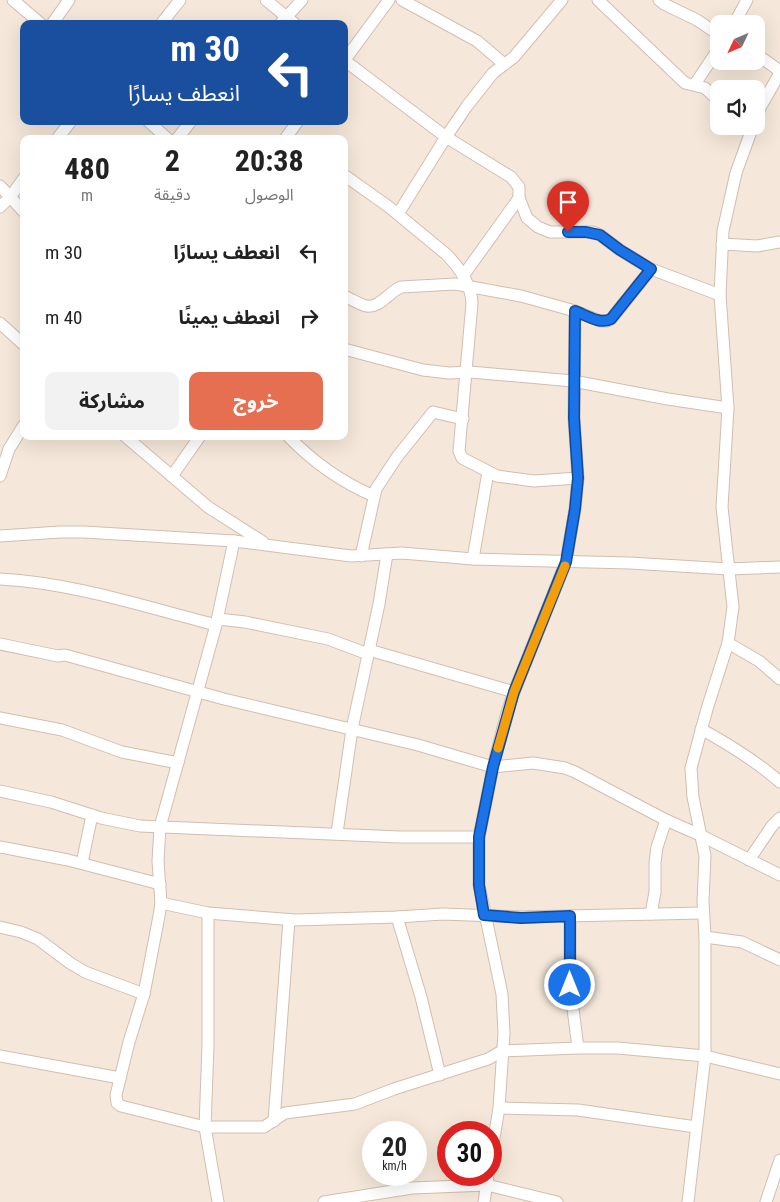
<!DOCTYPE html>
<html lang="ar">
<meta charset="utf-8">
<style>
body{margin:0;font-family:"Roboto Condensed","Noto Sans Arabic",sans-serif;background:#f2f2f2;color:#222;direction:rtl;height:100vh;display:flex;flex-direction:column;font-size:19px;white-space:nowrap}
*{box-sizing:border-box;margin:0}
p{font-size:16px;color:#767676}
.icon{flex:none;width:28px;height:28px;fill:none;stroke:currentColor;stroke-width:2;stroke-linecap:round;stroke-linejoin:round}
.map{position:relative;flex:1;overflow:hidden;direction:ltr}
.side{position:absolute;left:20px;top:135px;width:328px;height:305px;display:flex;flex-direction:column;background:#fff;border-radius:10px;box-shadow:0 5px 20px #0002;direction:rtl}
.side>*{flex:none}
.hud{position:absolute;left:20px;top:20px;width:328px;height:105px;border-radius:10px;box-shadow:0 5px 20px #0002;direction:rtl;background:#1a4fa0;color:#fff;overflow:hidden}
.needle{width:32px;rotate:226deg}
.tools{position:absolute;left:710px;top:15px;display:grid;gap:10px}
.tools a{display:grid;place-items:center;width:55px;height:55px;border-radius:10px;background:#fff;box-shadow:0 5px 20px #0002;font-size:25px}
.speed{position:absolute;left:362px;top:1121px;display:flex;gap:10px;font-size:25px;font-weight:700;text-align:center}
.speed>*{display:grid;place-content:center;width:65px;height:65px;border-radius:50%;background:#fff;box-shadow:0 5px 20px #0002;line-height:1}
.speed small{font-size:12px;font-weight:400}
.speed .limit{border:8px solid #d22;background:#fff;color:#111}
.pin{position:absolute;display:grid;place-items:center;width:42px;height:42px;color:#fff;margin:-51px -21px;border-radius:50% 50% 50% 0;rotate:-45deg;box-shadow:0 0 5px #0007}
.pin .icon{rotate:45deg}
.me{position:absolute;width:55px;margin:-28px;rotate:0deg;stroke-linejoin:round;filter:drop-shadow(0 0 4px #0008)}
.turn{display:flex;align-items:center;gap:18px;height:105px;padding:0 25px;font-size:22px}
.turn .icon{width:65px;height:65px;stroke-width:2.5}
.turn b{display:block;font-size:35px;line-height:42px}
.eta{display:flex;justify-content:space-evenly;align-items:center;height:85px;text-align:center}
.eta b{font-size:30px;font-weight:700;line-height:35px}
.primary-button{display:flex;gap:10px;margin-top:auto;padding:10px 25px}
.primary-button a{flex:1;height:58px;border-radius:10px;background:#e76f51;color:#fff;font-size:20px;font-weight:700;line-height:58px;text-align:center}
.primary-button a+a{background:#f2f2f2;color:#222}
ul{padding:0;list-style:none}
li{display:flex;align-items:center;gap:15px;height:65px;padding:0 25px}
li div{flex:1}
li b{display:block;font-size:19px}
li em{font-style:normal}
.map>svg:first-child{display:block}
.residential{fill:#f5e8da;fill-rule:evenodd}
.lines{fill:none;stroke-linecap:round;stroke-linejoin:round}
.street-casing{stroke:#d1beb0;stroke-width:13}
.street{stroke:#fff;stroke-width:11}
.route-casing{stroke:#114b97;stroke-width:12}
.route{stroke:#1a73e8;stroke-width:9}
.slow{stroke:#f59e0b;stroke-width:9}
</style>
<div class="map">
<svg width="780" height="1202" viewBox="0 0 780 1202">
<rect width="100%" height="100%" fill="#fdf6ec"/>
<!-- residential -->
<path class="residential" d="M 0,0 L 780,0 L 780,1202 L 0,1202 ZM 24,24 L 344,24 L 344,121 L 24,121 ZM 719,24 L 756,24 L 756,61 L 719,61 ZM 719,89 L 756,89 L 756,126 L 719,126 ZM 24,139 L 344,139 L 344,436 L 24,436 ZM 374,1132 L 416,1132 L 416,1175 L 374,1175 ZM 449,1132 L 491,1132 L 491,1175 L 449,1175 Z"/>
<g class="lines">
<defs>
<g id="street">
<path d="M 13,0 L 41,24"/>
<path d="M 266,0 L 295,24"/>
<path d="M 402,0 L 477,41 L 504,64"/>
<path d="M 598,0 L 685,83 L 705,88 L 719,101"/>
<path d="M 659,0 L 664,4 L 697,20 L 719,35"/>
<path d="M 52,24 L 69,0"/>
<path d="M 161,24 L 180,0"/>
<path d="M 280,24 L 302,0"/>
<path d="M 734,24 L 747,0"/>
<path d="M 756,54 L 780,71"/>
<path d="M 344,60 L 446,137 L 511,177 L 519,187 L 519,198 L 527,218 L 538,227 L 550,232 L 593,232 L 600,235 L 620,250 L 651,269 L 720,295"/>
<path d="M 344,61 L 389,0"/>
<path d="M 695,84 L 719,48"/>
<path d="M 756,118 L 761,106 L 780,73"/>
<path d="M 148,121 L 168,139"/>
<path d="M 57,139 L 71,121"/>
<path d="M 177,139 L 191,121"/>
<path d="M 285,139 L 298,121"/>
<path d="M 344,175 L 389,207 L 446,254 C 459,267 471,284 472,303 L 459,451 L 462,458 L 497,476 L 534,481 L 578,478"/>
<path d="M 0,186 L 24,212"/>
<path d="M 0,207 L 11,196 L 24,178"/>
<path d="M 398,214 L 446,137 L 467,106 L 493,73 L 514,57 L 562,0"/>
<path d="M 722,244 L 757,246 L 780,242"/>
<path d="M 463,276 L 519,198"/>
<path d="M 344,296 C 351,299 359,304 366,306 C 379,309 390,291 401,287 L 455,284 L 521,296 L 575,311 L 600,321 L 607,321 L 611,319 L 651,269"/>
<path d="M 0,323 L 24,345"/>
<path d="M 344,349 L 423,370 L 449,373 L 470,372 L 573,381 L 668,399 L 728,408"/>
<path d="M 125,436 L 208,507 L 263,542"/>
<path d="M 288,436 C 313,462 341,482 374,496"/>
<path d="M 0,476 L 9,449 L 24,425"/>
<path d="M 172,476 L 200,436"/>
<path d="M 0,536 L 60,532 L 84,532 L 234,541 L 351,556 L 402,553 L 473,559 L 630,563 L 729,569 L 780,567"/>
<path d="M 234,541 L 216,625 L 160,827 L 158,861 L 161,903 L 159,916 L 144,994 L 129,1042 L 116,1095 L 117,1103 L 121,1106 L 205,1127 L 264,1127 L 285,1113 L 355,1104 L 394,1089 L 488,1059 L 502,1051 L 578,1048 L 618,1048 L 705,1056 L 780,1074"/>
<path d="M 361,556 L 376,489 L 397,457 L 433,412 L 463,419"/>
<path d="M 473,559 L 488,472"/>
<path d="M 0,579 C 74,583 145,607 216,625"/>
<path d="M 218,619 L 245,622 L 328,639 L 368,654"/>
<path d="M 728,643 L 759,661 L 780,679"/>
<path d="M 0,644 L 58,656 L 65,655 L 224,699 L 418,745 L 493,767 L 533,763 L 565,768 L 575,772 L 666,820 L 700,835 L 780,875"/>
<path d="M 369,650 L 514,692"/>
<path d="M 0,718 L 62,730 L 122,752 L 178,763"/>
<path d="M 701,729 C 730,745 756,761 780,782"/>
<path d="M 0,791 L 51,802 L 101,818 L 140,826 L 400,837 L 479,837"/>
<path d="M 337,833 L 352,729 L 379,604 L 387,554"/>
<path d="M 0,847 L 68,860 L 160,884"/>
<path d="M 749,860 L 772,826 L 780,818"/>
<path d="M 82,863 L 92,815"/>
<path d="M 161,903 L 208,913 L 295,920 L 397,917 L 443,914 L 521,917 L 703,913"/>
<path d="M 208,913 L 208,1045 L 205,1127 L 218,1202"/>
<path d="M 651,914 L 655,892 L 655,863 L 657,847 L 666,820"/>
<path d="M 570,916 L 570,985 L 578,1048"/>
<path d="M 397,917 L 421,997 L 440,1075"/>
<path d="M 0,927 L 21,932 L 38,939 L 70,963 L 85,972 L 144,994"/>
<path d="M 705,937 L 742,942 L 780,960"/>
<path d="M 0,1056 L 120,1078"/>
<path d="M 499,1108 L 578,1110 L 696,1127"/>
<path d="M 274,1121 L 289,920"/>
<path d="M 491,1156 L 499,1108 L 504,1033 L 502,994 L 479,885 L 479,837 L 493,767 L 506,716 L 514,692 L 566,562 L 575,509 L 578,478 L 574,418 L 575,311"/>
<path d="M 324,1202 L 412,1188 L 487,1185 L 557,1202"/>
<path d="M 484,1202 L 488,1175"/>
<path d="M 688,1202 L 705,1056 L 705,937 L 703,901 L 705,856 L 693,797 L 691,768 L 707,709 L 728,643 L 733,607 L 722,507 L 728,408 L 720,295 L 723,231 L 736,173 L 753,126"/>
<path d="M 766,1202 L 780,1160"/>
</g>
</defs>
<!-- street casing -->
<use href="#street" class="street-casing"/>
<!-- street -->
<use href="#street" class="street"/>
</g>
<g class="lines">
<defs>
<path id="route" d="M 568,232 L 586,232 L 600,235 L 620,250 L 651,269 L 611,319 C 600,325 586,315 575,311 L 574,418 L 578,478 L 575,509 L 566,562 L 514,692 L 493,767 L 479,837 L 479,885 L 484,915 L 521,918 L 570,916 L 570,985"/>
</defs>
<!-- route casing -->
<use href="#route" class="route-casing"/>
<!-- route -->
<use href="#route" class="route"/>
<!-- slow -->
<path class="slow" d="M 498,748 L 514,692 L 565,566"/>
</g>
</svg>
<div class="tools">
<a><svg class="needle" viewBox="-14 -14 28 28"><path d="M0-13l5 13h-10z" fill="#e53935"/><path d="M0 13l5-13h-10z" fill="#767676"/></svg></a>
<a><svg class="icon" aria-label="sound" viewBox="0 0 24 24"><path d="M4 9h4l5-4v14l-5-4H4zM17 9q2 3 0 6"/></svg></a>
</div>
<div class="speed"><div>20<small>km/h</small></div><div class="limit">30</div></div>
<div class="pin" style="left:568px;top:232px;background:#d93025"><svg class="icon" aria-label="arrive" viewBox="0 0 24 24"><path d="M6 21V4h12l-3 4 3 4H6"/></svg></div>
<svg class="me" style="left:570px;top:985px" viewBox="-20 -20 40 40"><circle r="17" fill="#1a73e8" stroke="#fff" stroke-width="3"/><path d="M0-11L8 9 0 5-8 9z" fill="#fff"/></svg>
<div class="hud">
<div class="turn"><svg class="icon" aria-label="left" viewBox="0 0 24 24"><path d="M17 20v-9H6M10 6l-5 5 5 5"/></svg><div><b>30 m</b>انعطف يسارًا</div></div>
</div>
<section class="side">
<div class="eta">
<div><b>20:38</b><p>الوصول</p></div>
<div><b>2</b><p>دقيقة</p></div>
<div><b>480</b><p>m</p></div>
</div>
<ul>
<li><svg class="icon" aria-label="left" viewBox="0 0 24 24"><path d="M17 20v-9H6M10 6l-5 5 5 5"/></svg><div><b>انعطف يسارًا</b></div><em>30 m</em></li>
<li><svg class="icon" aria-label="right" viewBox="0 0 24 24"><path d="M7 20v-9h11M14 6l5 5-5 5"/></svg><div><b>انعطف يمينًا</b></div><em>40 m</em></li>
</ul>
<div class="primary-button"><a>خروج</a><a>مشاركة</a></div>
</section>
</div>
